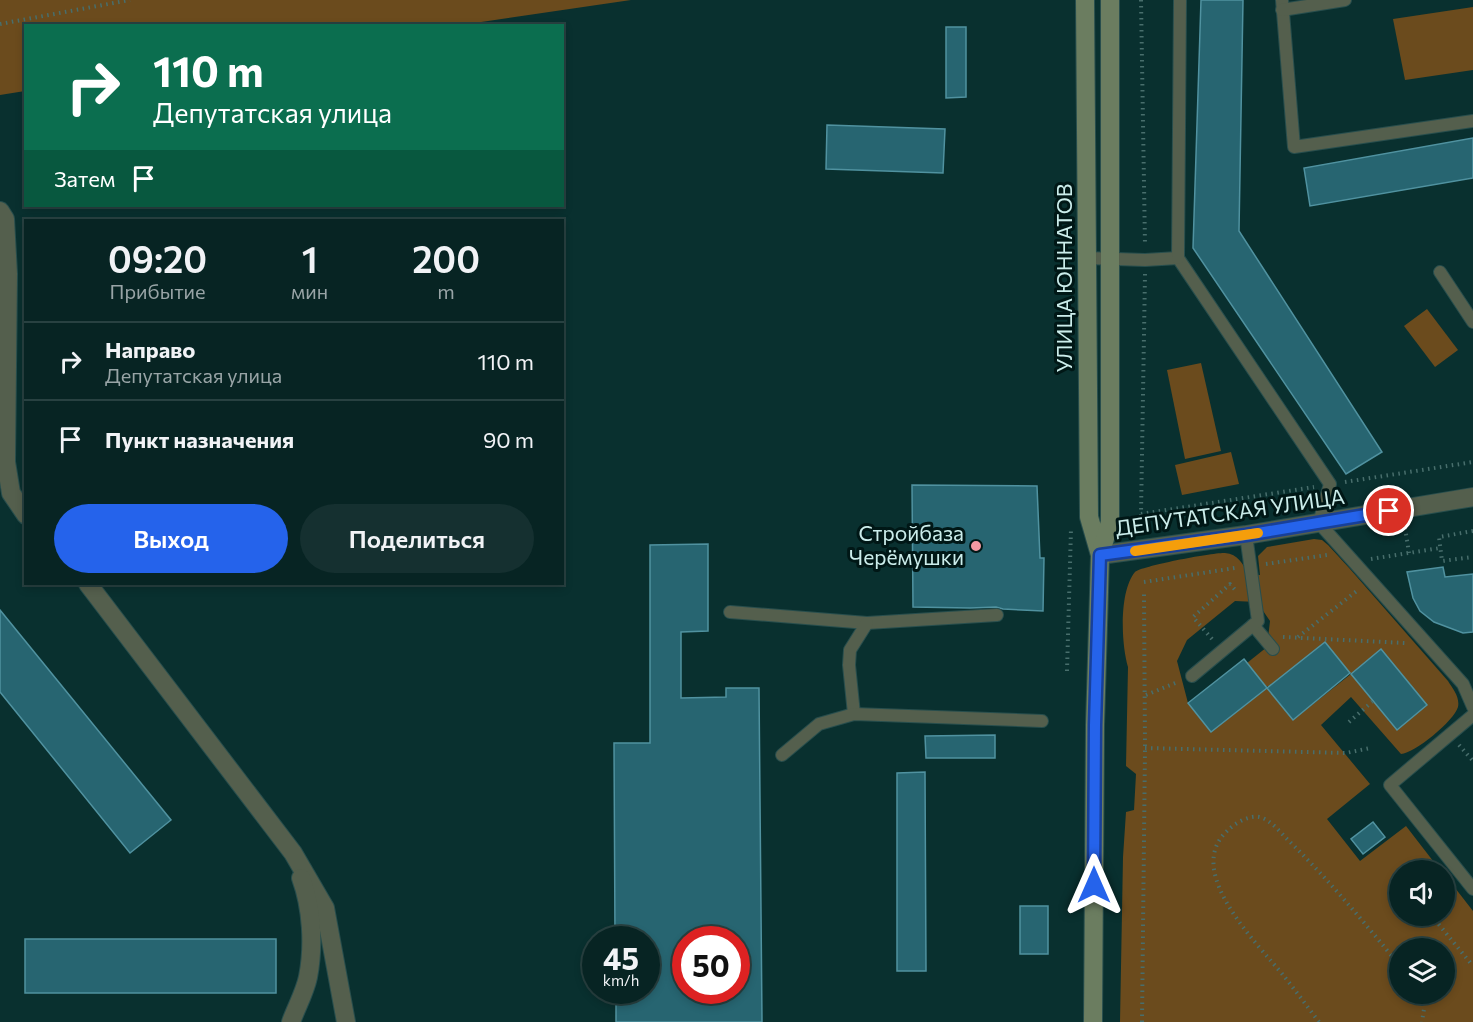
<!DOCTYPE html>
<html lang="ru">
<meta charset="utf-8">
<style>
body{margin:0;font-family:Commissioner,sans-serif;background:#153030;color:#f1f3f6;height:100vh;display:flex;flex-direction:column;font-size:22px;white-space:nowrap}
*{box-sizing:border-box;margin:0}
p{font-size:20px;color:#98a4a6}
.icon{flex:none;width:33px;height:33px;fill:none;stroke:currentColor;stroke-width:2;stroke-linecap:round;stroke-linejoin:round}
.map{position:relative;flex:1;overflow:hidden}
.details{position:absolute;left:24px;top:219px;width:540px;height:366px;display:flex;flex-direction:column;background:#072423;border-radius:0px;box-shadow:0 3px 9px #0003,0 0 0 2px #284141}
.details>*{flex:none}
.guide{position:absolute;left:24px;top:24px;width:540px;height:183px;border-radius:0px;box-shadow:0 3px 9px #0003,0 0 0 2px #284141;background:#0b6e4f;color:#fff;overflow:hidden}
.fabs{position:absolute;left:1389px;top:860px;display:grid;gap:12px}
.fabs a{display:grid;place-items:center;width:66px;height:66px;border-radius:50%;background:#072423;box-shadow:0 3px 9px #0003,0 0 0 2px #284141;font-size:30px}
.speed{position:absolute;left:582px;top:926px;display:flex;gap:12px;font-size:30px;font-weight:700;text-align:center}
.speed>*{display:grid;place-content:center;width:78px;height:78px;border-radius:50%;background:#072423;box-shadow:0 3px 9px #0003,0 0 0 2px #284141;line-height:1}
.speed small{font-size:15px;font-weight:400}
.speed .limit{border:9px solid #d22;background:#fff;color:#111}
.pin{position:absolute;display:grid;place-items:center;width:51px;height:51px;color:#fff;margin:-26px;border:3px solid #fff;border-radius:50%;box-shadow:0 2px 6px #0007}
.me{position:absolute;width:66px;margin:-33px;rotate:0deg;stroke-linejoin:round;filter:drop-shadow(0 0 4px #0008)}
.turn{display:flex;align-items:center;gap:21px;height:126px;padding:0 30px;font-size:27px}
.turn .icon{width:78px;height:78px;stroke-width:2.5}
.turn b{display:block;font-size:42px;line-height:51px}
.then{display:flex;align-items:center;height:57px;padding:0 30px;background:#0003;gap:12px;font-size:22px}
.eta{display:flex;justify-content:space-evenly;align-items:center;height:102px;text-align:center}
.eta b{font-size:36px;font-weight:600;line-height:42px}
.cta{display:flex;gap:12px;margin-top:auto;padding:12px 30px}
.cta a{flex:1;height:69px;border-radius:36px;background:#2563eb;color:#fff;font-size:24px;font-weight:600;line-height:69px;text-align:center}
.cta a+a{background:#153030;color:#f1f3f6}
ul{padding:0;list-style:none}
li{display:flex;align-items:center;gap:18px;height:78px;padding:0 30px;border-top:2px solid #284141}
li div{flex:1}
li b{display:block;font-size:22px}
li em{font-style:normal}
.map>svg:first-child{display:block}
.green{fill:#6b4b1d;fill-rule:evenodd}
.building{fill:#276571;stroke:#5092a0;stroke-width:1.5;fill-rule:evenodd}
.lines{fill:none;stroke-linecap:round;stroke-linejoin:round}
.lane-casing{stroke:#284e4d;stroke-width:14}
.street-casing{stroke:#284e4d;stroke-width:20}
.secondary-casing{stroke:#284e4d;stroke-width:20}
.path{stroke:#486e6c;stroke-width:4;stroke-dasharray:1.5 4.5;stroke-linecap:butt}
.lane{stroke:#545f4d;stroke-width:12}
.street{stroke:#545f4d;stroke-width:18}
.secondary{stroke:#6b7d60;stroke-width:18}
.route-casing{stroke:#184099;stroke-width:15}
.route{stroke:#2563eb;stroke-width:10}
.slow{stroke:#f59e0b;stroke-width:10}
.poi-dot{fill:#f49aa3;stroke:#001716;stroke-width:2}
.labels{text-anchor:middle;stroke-width:6;stroke-linejoin:round;paint-order:stroke}
.street-label{font-size:21px;fill:#cbedeb;stroke:#001716}
.poi-label{font-size:21px;fill:#cbedeb;stroke:#001716;text-anchor:end}
</style>
<div class="map">
<svg width="1473" height="1022" viewBox="0 0 1473 1022">
<rect width="100%" height="100%" fill="#09302f"/>
<!-- green -->
<g class="green">
<path d="M 0,0 L 631,0 L 461,25 L 26,26 L 25,91 L 0,95 Z"/>
<path d="M 1473,7 L 1473,70 L 1405,80 L 1393,19 Z"/>
<path d="M 1427,309 L 1458,350 L 1435,367 L 1404,326 Z"/>
<path d="M 1201,363 L 1221,451 L 1185,459 L 1167,370 Z"/>
<path d="M 1231,452 L 1239,484 L 1182,495 L 1175,465 Z"/>
<path d="M 1314,539 L 1322,540 L 1328,545 L 1350,569 L 1448,681 C 1453,689 1460,697 1458,707 C 1454,721 1415,753 1401,754 L 1351,697 L 1321,725 L 1370,784 L 1327,819 L 1360,861 L 1406,826 L 1440,870 L 1400,870 L 1400,915 L 1444,915 L 1445,875 L 1473,911 L 1473,1022 L 1120,1022 L 1123,857 L 1126,812 L 1134,810 L 1136,774 L 1126,766 L 1128,667 C 1121,644 1119,591 1135,572 C 1141,566 1215,552 1225,553 C 1238,554 1243,564 1248,574 L 1260,575 L 1258,556 L 1267,547 ZM 1235,601 L 1257,602 L 1270,621 L 1267,647 L 1247,663 L 1266,686 L 1270,687 L 1325,642 L 1351,674 L 1293,720 L 1267,688 L 1211,732 L 1188,703 L 1177,661 L 1187,640 ZM 1381,649 L 1427,705 L 1397,730 L 1351,674 ZM 1400,948 L 1444,948 L 1444,993 L 1400,993 Z"/>
</g>
<!-- building -->
<g class="building">
<path d="M 1201,0 L 1243,0 L 1239,231 L 1382,452 L 1346,474 L 1193,248 Z"/>
<path d="M 946,27 L 966,27 L 966,97 L 946,98 Z"/>
<path d="M 827,125 L 945,129 L 943,173 L 826,169 Z"/>
<path d="M 1473,138 L 1473,178 L 1310,206 L 1304,168 Z"/>
<path d="M 912,485 L 1037,486 L 1040,558 L 1044,558 L 1043,611 L 1003,609 L 996,607 L 970,608 L 913,607 Z"/>
<path d="M 708,544 L 708,631 L 681,632 L 681,698 L 726,697 L 726,688 L 759,688 L 762,1022 L 616,1022 L 616,990 L 646,990 L 646,939 L 615,939 L 614,743 L 650,743 L 650,545 ZM 686,939 L 736,939 L 736,990 L 686,990 Z"/>
<path d="M 1443,567 L 1445,577 L 1473,574 L 1473,632 L 1463,633 L 1434,622 L 1420,611 L 1413,598 L 1407,572 Z"/>
<path d="M 0,610 L 171,820 L 130,853 L 0,692 Z"/>
<path d="M 1325,642 L 1350,673 L 1293,720 L 1267,688 Z"/>
<path d="M 1381,649 L 1427,705 L 1397,730 L 1351,674 Z"/>
<path d="M 1244,659 L 1267,688 L 1211,732 L 1188,703 Z"/>
<path d="M 995,735 L 995,758 L 926,758 L 925,736 Z"/>
<path d="M 925,772 L 926,971 L 897,971 L 897,773 Z"/>
<path d="M 1373,822 L 1385,837 L 1363,854 L 1351,839 Z"/>
<rect x="1020" y="906" width="28" height="48"/>
<rect x="25" y="939" width="251" height="54"/>
</g>
<g class="lines">
<defs>
<g id="lane">
<path d="M 1282,0 L 1294,147 L 1473,121"/>
<path d="M 1282,10 L 1345,0"/>
<path d="M 1087,258 L 1145,260 L 1178,258 L 1330,484 L 1319,523 L 1463,684 L 1473,707"/>
<path d="M 1178,258 L 1180,0"/>
<path d="M 1440,272 L 1473,322"/>
<path d="M 730,612 L 867,623 L 997,615"/>
<path d="M 1253,625 L 1273,649"/>
<path d="M 1192,676 L 1258,621 L 1246,535"/>
<path d="M 854,714 L 849,665 L 850,650 L 867,623"/>
<path d="M 1473,715 L 1390,785 L 1473,889"/>
<path d="M 782,755 L 819,724 L 854,714 L 1042,721"/>
</g>
<g id="street">
<path d="M 0,211 L 5,219 L 8,274 L 6,462 L 11,493 L 26,515"/>
<path d="M 1100,555 L 1246,535 L 1473,497"/>
<path d="M 88,584 L 293,853 L 325,908 L 346,1022"/>
<path d="M 291,1022 C 296,1008 305,992 308,977 C 314,946 312,908 301,878"/>
</g>
<g id="secondary">
<path d="M 1085,0 L 1089,517 L 1100,555"/>
<path d="M 1093,1022 L 1095,725 L 1099,592 L 1100,555 L 1110,522 L 1110,0"/>
</g>
</defs>
<!-- lane casing -->
<use href="#lane" class="lane-casing"/>
<!-- street casing -->
<use href="#street" class="street-casing"/>
<!-- secondary casing -->
<use href="#secondary" class="secondary-casing"/>
<!-- path -->
<g class="path">
<path d="M 1141,0 L 1145,245"/>
<path d="M 0,24 L 130,0"/>
<path d="M 1145,274 L 1141,514 L 1314,487"/>
<path d="M 1345,482 L 1473,462"/>
<path d="M 1405,528 L 1409,553"/>
<path d="M 1473,531 L 1439,537 L 1442,561 L 1473,557"/>
<path d="M 1371,559 L 1440,548"/>
<path d="M 1266,564 L 1327,555"/>
<path d="M 1144,582 L 1235,568"/>
<path d="M 1283,637 L 1405,643"/>
<path d="M 1298,637 L 1358,590"/>
<path d="M 1212,639 L 1193,617 L 1230,584 L 1237,592"/>
<path d="M 1067,671 L 1071,529"/>
<path d="M 1146,695 L 1178,682"/>
<path d="M 1349,722 L 1373,701"/>
<path d="M 1459,745 L 1473,761"/>
<path d="M 1145,748 L 1346,753 L 1370,748"/>
<path d="M 1444,895 L 1453,888"/>
<path d="M 1431,915 L 1473,966"/>
<path d="M 1418,993 L 1424,1009 L 1422,1022"/>
<path d="M 1142,1022 L 1145,748 L 1144,593"/>
<path d="M 1319,1022 C 1307,1006 1295,990 1283,975 C 1258,944 1183,872 1227,831 C 1234,824 1248,815 1259,817 C 1270,819 1280,832 1288,840 C 1328,879 1364,922 1400,966"/>
</g>
<!-- lane -->
<use href="#lane" class="lane"/>
<!-- street -->
<use href="#street" class="street"/>
<!-- secondary -->
<use href="#secondary" class="secondary"/>
</g>
<g class="lines">
<defs>
<path id="route" d="M 1094,885 L 1095,725 L 1100,555 L 1246,535 L 1389,511"/>
</defs>
<!-- route casing -->
<use href="#route" class="route-casing"/>
<!-- route -->
<use href="#route" class="route"/>
<!-- slow -->
<path class="slow" d="M 1135,551 L 1258,533"/>
</g>
<!-- markers -->
<circle class="poi-dot" cx="976" cy="546" r="6"/>
<g class="labels">
<!-- street labels -->
<g class="street-label">
<text transform="translate(1065 278) rotate(-90)" y="7">УЛИЦА ЮННАТОВ</text>
<text transform="translate(1230 513) rotate(-8)" y="7">ДЕПУТАТСКАЯ УЛИЦА</text>
</g>
<!-- poi labels -->
<g class="poi-label">
<text x="964" y="541">Стройбаза<tspan x="964" dy="24">Черёмушки</tspan></text>
</g>
</g>
</svg>
<div class="fabs">
<a><svg class="icon" aria-label="sound" viewBox="0 0 24 24"><path d="M4 9h4l5-4v14l-5-4H4zM17 9q2 3 0 6"/></svg></a>
<a><svg class="icon" aria-label="layers" viewBox="0 0 24 24"><path d="M12 4l9 5-9 5-9-5zM3 14l9 5 9-5"/></svg></a>
</div>
<div class="speed"><div>45<small>km/h</small></div><div class="limit">50</div></div>
<div class="pin" style="left:1389px;top:511px;background:#d93025"><svg class="icon" aria-label="arrive" viewBox="0 0 24 24"><path d="M6 21V4h12l-3 4 3 4H6"/></svg></div>
<svg class="me" style="left:1094px;top:885px" viewBox="-20 -20 40 40"><path d="M0-17L14 15 0 8-14 15z" fill="#2563eb" stroke="#fff" stroke-width="4"/></svg>
<div class="guide">
<div class="turn"><svg class="icon" aria-label="right" viewBox="0 0 24 24"><path d="M7 20v-9h11M14 6l5 5-5 5"/></svg><div><b>110 m</b>Депутатская улица</div></div>
<div class="then">Затем<svg class="icon" aria-label="arrive" viewBox="0 0 24 24"><path d="M6 21V4h12l-3 4 3 4H6"/></svg></div>
</div>
<section class="details">
<div class="eta">
<div><b>09:20</b><p>Прибытие</p></div>
<div><b>1</b><p>мин</p></div>
<div><b>200</b><p>m</p></div>
</div>
<ul>
<li><svg class="icon" aria-label="right" viewBox="0 0 24 24"><path d="M7 20v-9h11M14 6l5 5-5 5"/></svg><div><b>Направо</b><p>Депутатская улица</p></div><em>110 m</em></li>
<li><svg class="icon" aria-label="arrive" viewBox="0 0 24 24"><path d="M6 21V4h12l-3 4 3 4H6"/></svg><div><b>Пункт назначения</b></div><em>90 m</em></li>
</ul>
<div class="cta"><a>Выход</a><a>Поделиться</a></div>
</section>
</div>
